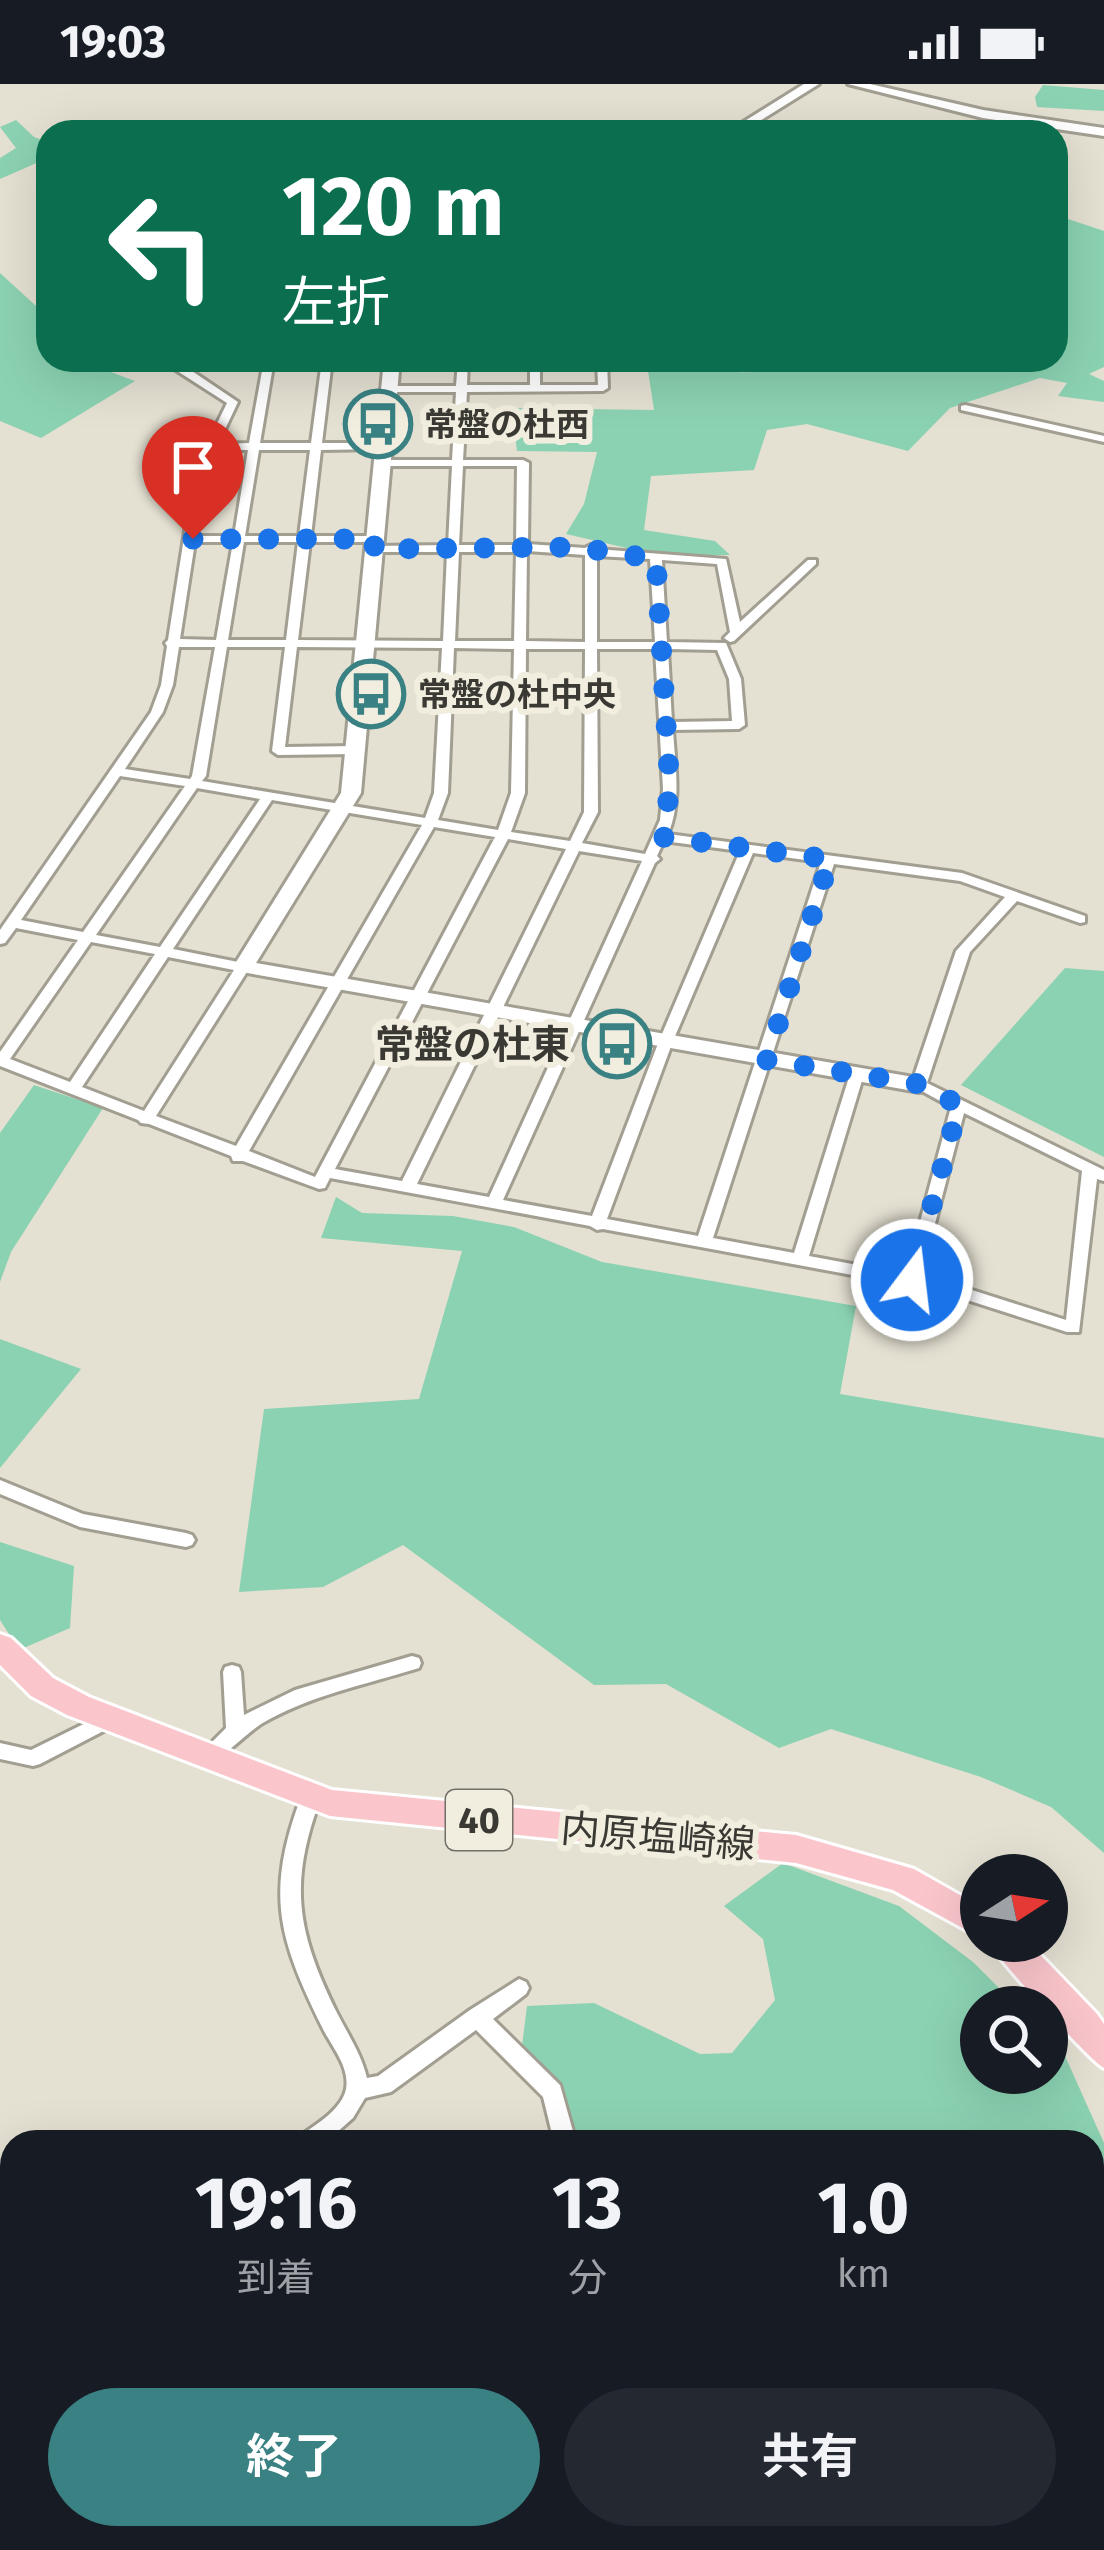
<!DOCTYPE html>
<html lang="ja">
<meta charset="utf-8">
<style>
body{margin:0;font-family:"Fira Sans","Noto Sans JP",sans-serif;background:#242831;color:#f1f3f6;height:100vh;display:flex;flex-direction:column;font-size:45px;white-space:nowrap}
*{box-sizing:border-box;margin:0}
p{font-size:39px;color:#9ea1a6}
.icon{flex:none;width:66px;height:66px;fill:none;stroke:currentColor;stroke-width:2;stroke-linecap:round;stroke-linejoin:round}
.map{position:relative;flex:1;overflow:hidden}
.panel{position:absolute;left:0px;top:2046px;width:1104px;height:420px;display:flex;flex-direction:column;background:#171b24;border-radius:36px 36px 0 0;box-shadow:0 12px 48px #0002}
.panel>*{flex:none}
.hud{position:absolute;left:36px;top:36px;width:1032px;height:252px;border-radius:36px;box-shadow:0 12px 48px #0002;background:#0b6e4f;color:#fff;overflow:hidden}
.needle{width:78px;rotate:78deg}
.buttons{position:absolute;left:960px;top:1770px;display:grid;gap:24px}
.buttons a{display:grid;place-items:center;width:108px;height:108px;border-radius:50%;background:#171b24;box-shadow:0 12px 48px #0002;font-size:60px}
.pin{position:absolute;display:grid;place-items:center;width:102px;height:102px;color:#fff;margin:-123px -51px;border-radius:50% 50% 50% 0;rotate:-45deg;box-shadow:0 0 12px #0007}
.pin .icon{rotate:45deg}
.me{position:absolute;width:132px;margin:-66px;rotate:15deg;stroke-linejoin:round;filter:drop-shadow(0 0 9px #0008)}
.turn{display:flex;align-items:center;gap:42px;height:252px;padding:0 48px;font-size:54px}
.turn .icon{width:156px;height:156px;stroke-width:2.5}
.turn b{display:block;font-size:84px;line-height:102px}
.eta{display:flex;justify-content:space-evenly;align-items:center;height:204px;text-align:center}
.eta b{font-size:72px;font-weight:700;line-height:84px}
.action{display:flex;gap:24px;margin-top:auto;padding:24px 48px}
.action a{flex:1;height:138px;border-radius:72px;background:#398183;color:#fff;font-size:48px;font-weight:700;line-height:138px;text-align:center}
.action a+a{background:#242831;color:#f1f3f6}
.status{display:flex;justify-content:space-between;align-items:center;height:84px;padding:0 60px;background:#171b24;direction:ltr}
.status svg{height:33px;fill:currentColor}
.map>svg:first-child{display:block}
.green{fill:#8bd2b2}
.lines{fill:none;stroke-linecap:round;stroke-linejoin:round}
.street-casing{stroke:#a29e91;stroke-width:6}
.secondary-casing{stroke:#a29e91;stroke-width:6}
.primary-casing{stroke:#fff;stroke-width:6}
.street{fill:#fff;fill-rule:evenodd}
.secondary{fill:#fff;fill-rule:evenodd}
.primary{fill:#fac6cc;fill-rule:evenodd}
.route{stroke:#1a73e8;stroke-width:21;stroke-dasharray:0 37.8}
.labels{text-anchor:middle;stroke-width:12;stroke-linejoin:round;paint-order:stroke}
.far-poi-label{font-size:33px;font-weight:bold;fill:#3a3933;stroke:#f1eddf;text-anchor:start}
.shield{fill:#f1eddf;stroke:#716f67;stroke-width:3}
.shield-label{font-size:36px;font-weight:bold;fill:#3a3933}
.poi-label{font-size:39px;font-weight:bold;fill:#3a3933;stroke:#f1eddf;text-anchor:end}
.street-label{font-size:39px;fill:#3a3933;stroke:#f1eddf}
</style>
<div class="status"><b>19:03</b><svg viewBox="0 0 49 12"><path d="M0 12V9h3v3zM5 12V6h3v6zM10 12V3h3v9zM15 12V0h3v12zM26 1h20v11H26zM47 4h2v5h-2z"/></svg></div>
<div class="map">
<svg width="1104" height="2466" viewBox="0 0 1104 2466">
<rect width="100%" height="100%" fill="#e4e0d2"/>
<!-- green -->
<g class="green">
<path d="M 1043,1 L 1104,6 L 1104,27 L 1037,23 L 1035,13 Z"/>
<path d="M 16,36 L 34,53 L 48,58 L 48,74 L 0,95 L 0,74 L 16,64 L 0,43 Z"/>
<path d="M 1056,131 L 1104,147 L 1104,283 L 1089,290 L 1104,297 L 1104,318 L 1058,312 L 1067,299 L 1040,294 L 950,324 L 908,367 L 807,340 L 767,346 L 754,386 L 651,392 L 644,446 L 715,457 L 730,471 L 657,471 L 566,450 L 584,420 L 597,368 L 517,367 L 515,350 L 493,347 L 500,324 L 654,326 L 647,280 L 635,276 C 692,276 724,296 782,285 L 784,276 L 1056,276 Z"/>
<path d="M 0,189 L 48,233 L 48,276 L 99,276 L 92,281 L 135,297 L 41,354 L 0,337 Z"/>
<path d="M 1065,884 L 1104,887 L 1104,1073 L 961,1001 Z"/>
<path d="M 34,1001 L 103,1024 L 11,1168 L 0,1198 L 0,1049 Z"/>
<path d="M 336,1113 L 362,1129 L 453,1132 L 514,1143 L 602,1178 L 856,1222 L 840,1310 L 1104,1354 L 1104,1769 L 1051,1723 L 981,1693 L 831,1645 L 779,1664 L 666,1600 L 594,1601 L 403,1461 L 323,1503 L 239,1508 L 264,1325 L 419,1315 L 462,1167 L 321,1154 Z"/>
<path d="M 0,1255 L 81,1285 L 0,1384 Z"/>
<path d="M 0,1458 L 74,1482 L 70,1544 L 19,1566 L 0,1536 Z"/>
<path d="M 783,1779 L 899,1822 L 973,1878 L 1018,1923 L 981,1923 L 981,1989 L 1047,1989 L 1047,1953 L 1065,1972 L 1104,2059 L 1104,2466 L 1001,2464 L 1005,2454 L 1092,2454 L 1092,2058 L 571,2058 L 569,2027 L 522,1962 L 527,1922 L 594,1919 L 700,1970 L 732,1969 L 775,1916 L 763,1855 L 724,1822 Z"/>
</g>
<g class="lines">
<defs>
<g id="street">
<path d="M 177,276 L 190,276 L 183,281 L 238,318 L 218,360 L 249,359 L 264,276 L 274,276 L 260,359 L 311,359 L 322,276 L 332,276 L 322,359 L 384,359 L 389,362 L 384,365 L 321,366 L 311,452 L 375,452 L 381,455 L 375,458 L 310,458 L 298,556 L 443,557 L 447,468 L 374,468 L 368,465 L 374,462 L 448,461 L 452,382 L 382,382 L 376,379 L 382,376 L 452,376 L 456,308 L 389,308 L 384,305 L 389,302 L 456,302 L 458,276 L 468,276 L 467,301 L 530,301 L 530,276 L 540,276 L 540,301 L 598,301 L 597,276 L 607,276 L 608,304 L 603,307 L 467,308 L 463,376 L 523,376 L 529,379 L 528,460 L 585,464 L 591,461 L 597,465 L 726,475 L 740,538 L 808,476 L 816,476 L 816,480 L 734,557 L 730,558 L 724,554 L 730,548 L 717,480 L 662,476 L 667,558 L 726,559 L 741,595 L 745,641 L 739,645 L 673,646 C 675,680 682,718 668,750 L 962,789 L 1085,832 L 1085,838 L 1080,839 L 1017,817 L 970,868 L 927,999 L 1104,1086 L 1104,1097 L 1097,1095 L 1079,1248 L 1067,1248 L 939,1207 L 603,1145 L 597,1146 L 590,1142 L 330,1094 L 325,1104 L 319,1105 L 243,1077 L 233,1077 L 231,1072 L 149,1040 L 141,1039 L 138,1036 L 0,982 L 0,968 L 78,856 L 16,844 L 5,859 L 0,860 L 0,846 L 151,628 L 161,601 L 167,562 L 165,559 L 168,556 L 195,383 L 204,365 L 203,363 L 207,360 L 227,319 L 171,283 L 171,279 ZM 215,366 L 248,366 L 234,452 L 196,452 L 207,383 ZM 259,366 L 310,366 L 299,452 L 245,452 ZM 463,382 L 517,382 L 516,461 L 459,461 ZM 195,458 L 233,458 L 216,556 L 180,555 ZM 244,458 L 298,458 L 286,556 L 228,556 ZM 527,467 L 585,471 L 585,558 L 526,557 ZM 459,468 L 516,468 L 514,557 L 455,557 ZM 597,472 L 650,475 L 655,558 L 597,558 ZM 179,563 L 215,563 L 192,692 L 190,695 L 125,685 L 163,628 L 173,601 ZM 227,563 L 285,563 L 272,667 L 278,671 L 356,670 L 362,666 L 356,662 L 285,663 L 297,563 L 442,564 L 434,709 L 425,734 L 202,697 L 206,692 ZM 454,564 L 514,565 L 511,709 L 498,746 L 438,736 L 448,709 ZM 526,565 L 585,565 L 584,728 L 570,757 L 511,748 L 525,709 ZM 597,565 L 655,565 L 663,705 L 660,736 L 645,770 L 582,759 L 598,728 ZM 668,565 L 717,566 L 729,595 L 732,637 L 672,638 ZM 120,692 L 185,702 L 83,848 L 21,836 ZM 197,704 L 260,715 L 160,863 L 96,851 ZM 272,716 L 422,741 L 236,1062 L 156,1032 L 250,883 L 243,879 L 173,865 ZM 434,743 L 495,753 L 315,1093 L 249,1067 ZM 508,755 L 566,765 L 402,1097 L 335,1085 ZM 664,757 L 740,767 L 659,957 L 592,1132 L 503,1116 L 655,779 L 660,775 L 657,772 ZM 579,767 L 642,777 L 489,1113 L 417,1100 ZM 753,769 L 821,778 L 698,1152 L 607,1135 L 673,957 ZM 834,780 L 960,797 L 1005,813 L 956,867 L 911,1001 L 951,1023 L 906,1190 L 809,1172 L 864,990 L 857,985 L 850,990 L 794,1169 L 713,1154 ZM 91,858 L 155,870 L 70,998 L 10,975 ZM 168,873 L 234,886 L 144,1027 L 82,1003 ZM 964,1029 L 1082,1087 L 1066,1236 L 947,1198 L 921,1193 Z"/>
<path d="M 965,321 L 1104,352 L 1104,358 L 961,326 L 961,322 Z"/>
<path d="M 0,1396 L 83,1430 L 186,1449 L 192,1451 L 195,1456 L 192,1461 L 186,1463 L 80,1443 L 0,1410 Z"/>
<path d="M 412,1572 L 419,1574 L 421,1579 L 419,1584 C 365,1601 310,1611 261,1640 C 250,1647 216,1679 209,1680 C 206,1681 203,1679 200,1679 L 197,1673 L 226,1644 L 223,1588 L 225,1583 L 232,1581 L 239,1583 L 241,1588 L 244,1631 L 295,1606 Z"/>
<path d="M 108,1628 L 115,1631 L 118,1636 L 115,1641 L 40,1680 L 33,1682 L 0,1675 L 0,1659 L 31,1666 Z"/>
<path d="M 311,1705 L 318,1707 L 321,1713 C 289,1799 296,1845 336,1927 C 347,1949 361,1969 367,1994 L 378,1992 L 470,1926 L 519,1895 L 526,1898 L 529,1904 L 526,1910 L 493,1935 L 560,2001 L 576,2058 L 554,2058 L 543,2013 L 476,1946 L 391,2008 L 365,2014 L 353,2034 L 326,2058 L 298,2058 L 301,2051 C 317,2040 342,2025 346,2005 C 350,1983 332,1963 323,1945 C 278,1854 265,1810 301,1713 L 304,1707 Z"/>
<path d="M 0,2092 L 12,2093 L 12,2113 L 0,2112 Z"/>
<path d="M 209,2454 L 240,2454 L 232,2466 L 201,2466 Z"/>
</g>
<g id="secondary">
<path d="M 804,0 L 819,0 L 742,48 L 727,48 Z"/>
<path d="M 848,0 L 870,0 L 983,26 L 1104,44 L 1104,52 L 983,34 Z"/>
<path d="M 384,276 L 400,276 L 361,709 L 256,879 L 919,994 L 930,1001 L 927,1006 L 919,1008 L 236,887 L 233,883 L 341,709 Z"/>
</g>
<g id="primary">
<path d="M 0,1550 L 11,1554 L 53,1594 L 89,1613 L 332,1706 L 796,1751 L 914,1785 L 981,1823 L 981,1854 L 893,1806 L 796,1779 L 330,1732 L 67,1631 L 31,1612 L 0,1581 Z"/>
<path d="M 988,1857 L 1027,1857 L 1097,1930 L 1104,1940 L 1104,1984 C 1093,1980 996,1873 988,1857 Z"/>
</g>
</defs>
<!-- street casing -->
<use href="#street" class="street-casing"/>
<!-- secondary casing -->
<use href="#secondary" class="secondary-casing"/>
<!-- primary casing -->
<use href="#primary" class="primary-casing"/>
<!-- street -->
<use href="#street" class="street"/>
<!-- secondary -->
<use href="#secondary" class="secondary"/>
<!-- primary -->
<use href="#primary" class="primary"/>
</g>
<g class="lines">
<!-- route -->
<path class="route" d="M 193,455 L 375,455 L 374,465 L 575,463 L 656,475 L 670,705 L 662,753 L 830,775 L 767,976 L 919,1000 L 959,1021 L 912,1196"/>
</g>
<!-- icons -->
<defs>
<symbol id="bus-ring" viewBox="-11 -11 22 22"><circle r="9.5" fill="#f1eddf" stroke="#398183" stroke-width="1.5"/><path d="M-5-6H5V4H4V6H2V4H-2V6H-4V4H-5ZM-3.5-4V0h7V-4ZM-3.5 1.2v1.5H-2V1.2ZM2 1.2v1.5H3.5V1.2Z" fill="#398183"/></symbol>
</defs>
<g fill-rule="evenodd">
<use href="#bus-ring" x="340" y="302" width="76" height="76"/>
<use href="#bus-ring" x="333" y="572" width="76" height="76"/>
<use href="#bus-ring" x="579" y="922" width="76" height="76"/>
</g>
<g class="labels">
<!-- far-poi labels -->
<g class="far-poi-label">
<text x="424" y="352">常盤の杜西</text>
<text x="418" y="622">常盤の杜中央</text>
</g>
<!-- shield labels -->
<rect class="shield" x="446" y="1706" width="66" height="60" rx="9"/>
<g class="shield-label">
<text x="479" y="1749">40</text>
</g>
<!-- poi labels -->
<g class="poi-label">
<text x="570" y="974">常盤の杜東</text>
</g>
<!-- street labels -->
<g class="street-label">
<text transform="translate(658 1752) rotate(5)" y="14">内原塩崎線</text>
</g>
</g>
</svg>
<div class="buttons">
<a><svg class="needle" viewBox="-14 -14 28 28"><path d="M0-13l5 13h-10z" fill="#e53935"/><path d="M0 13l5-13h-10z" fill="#9ea1a6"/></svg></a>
<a><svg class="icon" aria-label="search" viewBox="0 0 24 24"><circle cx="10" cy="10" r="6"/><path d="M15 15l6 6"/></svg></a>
</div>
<div class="pin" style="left:193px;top:455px;background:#d93025"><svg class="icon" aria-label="arrive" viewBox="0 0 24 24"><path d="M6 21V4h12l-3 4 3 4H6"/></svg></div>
<svg class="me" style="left:912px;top:1196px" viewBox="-20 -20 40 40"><circle r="17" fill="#1a73e8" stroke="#fff" stroke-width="3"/><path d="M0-11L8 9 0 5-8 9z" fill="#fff"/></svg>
<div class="hud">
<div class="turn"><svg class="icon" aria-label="left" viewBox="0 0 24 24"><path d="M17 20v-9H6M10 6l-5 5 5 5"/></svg><div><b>120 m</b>左折</div></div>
</div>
<section class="panel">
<div class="eta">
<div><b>19:16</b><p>到着</p></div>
<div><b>13</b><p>分</p></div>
<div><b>1.0</b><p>km</p></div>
</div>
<div class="action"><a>終了</a><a>共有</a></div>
</section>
</div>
